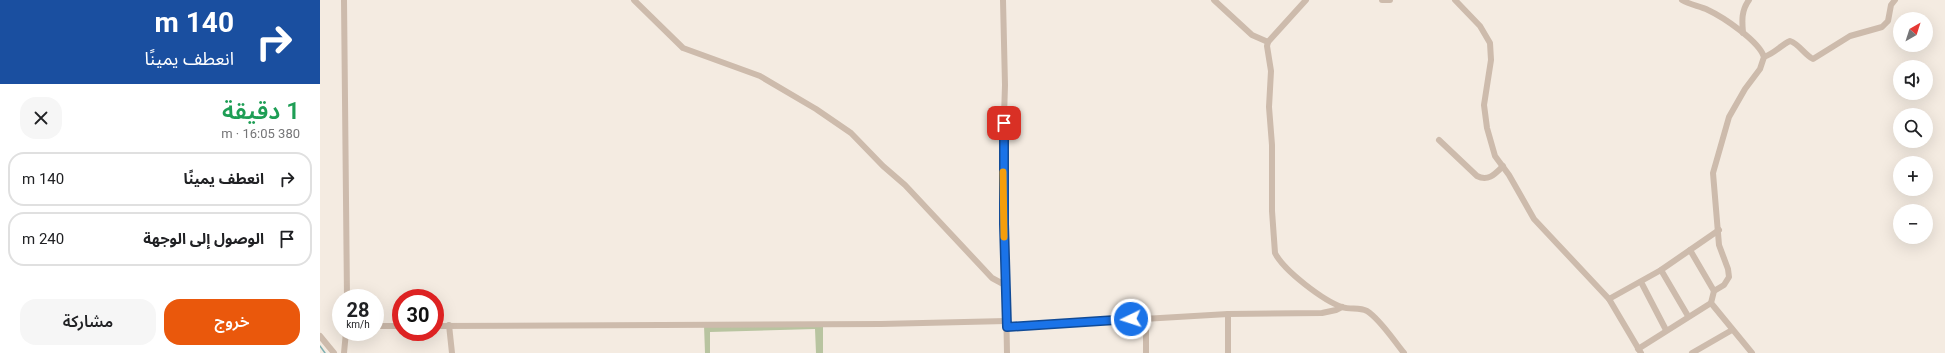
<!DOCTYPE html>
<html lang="ar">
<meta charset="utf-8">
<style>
body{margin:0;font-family:Roboto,"Noto Sans Arabic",sans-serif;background:#f6f6f6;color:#202124;direction:rtl;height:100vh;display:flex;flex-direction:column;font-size:15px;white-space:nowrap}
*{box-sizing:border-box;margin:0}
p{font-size:13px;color:#757577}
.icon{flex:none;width:22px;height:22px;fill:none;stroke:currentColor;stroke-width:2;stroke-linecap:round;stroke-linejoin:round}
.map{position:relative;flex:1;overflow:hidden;direction:ltr}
.details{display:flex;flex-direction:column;background:#fff;width:320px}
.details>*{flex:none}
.guide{background:#1a4fa0;color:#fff;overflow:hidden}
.needle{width:26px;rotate:39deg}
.buttons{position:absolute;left:1573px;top:12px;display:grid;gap:8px}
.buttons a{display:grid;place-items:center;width:40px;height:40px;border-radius:50%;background:#fff;box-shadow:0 4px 16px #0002;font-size:20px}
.speed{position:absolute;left:12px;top:289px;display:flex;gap:8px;font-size:20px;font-weight:700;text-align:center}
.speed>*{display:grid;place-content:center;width:52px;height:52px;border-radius:50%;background:#fff;box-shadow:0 4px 16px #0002;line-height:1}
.speed small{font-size:10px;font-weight:400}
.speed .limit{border:6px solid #d22;background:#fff;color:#111}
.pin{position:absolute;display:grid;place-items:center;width:34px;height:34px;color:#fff;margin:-17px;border-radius:8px;box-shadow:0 2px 6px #0006}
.me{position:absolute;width:44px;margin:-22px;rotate:266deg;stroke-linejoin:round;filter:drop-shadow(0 0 3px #0008)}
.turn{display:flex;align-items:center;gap:14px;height:84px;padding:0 20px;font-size:18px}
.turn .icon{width:52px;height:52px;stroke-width:2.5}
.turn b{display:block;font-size:28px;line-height:34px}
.round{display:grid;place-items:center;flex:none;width:42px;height:42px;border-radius:16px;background:#f6f6f6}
.head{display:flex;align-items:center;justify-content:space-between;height:68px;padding:0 20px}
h1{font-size:24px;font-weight:600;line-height:30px;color:#1e9e55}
.button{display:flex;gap:8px;margin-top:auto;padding:8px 20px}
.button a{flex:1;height:46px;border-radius:16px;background:#ea580c;color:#fff;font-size:16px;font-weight:600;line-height:46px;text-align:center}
.button a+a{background:#f6f6f6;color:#202124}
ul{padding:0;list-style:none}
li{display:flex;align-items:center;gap:12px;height:54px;margin:0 8px 6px;padding:0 12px;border:2px solid #e0e0e0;border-radius:16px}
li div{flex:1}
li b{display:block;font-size:15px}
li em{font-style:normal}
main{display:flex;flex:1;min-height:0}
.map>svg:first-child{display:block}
.green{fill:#b8c4a0}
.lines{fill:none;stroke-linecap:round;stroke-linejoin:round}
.stream{stroke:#7fb0b2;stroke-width:1.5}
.minor{stroke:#cdbbac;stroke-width:6}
.route-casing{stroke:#114b97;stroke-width:10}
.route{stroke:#1a73e8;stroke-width:7}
.slow{stroke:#f59e0b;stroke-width:7}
</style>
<main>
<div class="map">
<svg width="1625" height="353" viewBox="0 0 1625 353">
<rect width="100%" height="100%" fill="#f4ebe1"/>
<!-- green -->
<path class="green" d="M 503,323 L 503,353 L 496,353 L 495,329 L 390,332 L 390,353 L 385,353 L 384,325 Z"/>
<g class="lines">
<!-- stream -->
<path class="stream" d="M 0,346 L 5,353"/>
<!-- minor -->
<g class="minor">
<path d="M 24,0 L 27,298"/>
<path d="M 314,0 L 363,48 L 440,76 L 496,109 L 531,133 L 563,166 L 585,185 L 672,278 L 685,285"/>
<path d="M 683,0 L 685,85 L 683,149 L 687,353"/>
<path d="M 894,0 L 932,35 L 948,42"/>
<path d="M 986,0 L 948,42 L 947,46 L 951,71 L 949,107 L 952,145 L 952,211 L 955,253 C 964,271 1004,301 1022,307 C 1030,310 1039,307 1047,311 C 1060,319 1074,341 1084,353"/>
<path d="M 1062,0 L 1070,0"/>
<path d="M 1135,0 L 1160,26 L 1170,43 L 1171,60 L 1164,105 L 1167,128 L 1175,156 L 1189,175 L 1214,219 L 1289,299 L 1321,353"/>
<path d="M 1362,0 C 1370,5 1380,6 1388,10 C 1403,17 1439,41 1444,57 L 1440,69 L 1425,89 L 1409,117 L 1393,173 L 1399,245 L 1408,269 L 1409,277 L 1404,285 L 1394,291 L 1391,303 L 1432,353"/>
<path d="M 1423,33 C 1422,21 1421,11 1429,0"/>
<path d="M 1444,57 C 1455,53 1461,45 1470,41 C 1479,44 1484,54 1493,59 L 1530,36 L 1562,27 L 1568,21 L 1571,5 L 1575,0"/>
<path d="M 1119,140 L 1157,176 C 1168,182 1175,174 1183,166"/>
<path d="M 1370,250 L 1394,291"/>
<path d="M 1341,270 L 1368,316"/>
<path d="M 1321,282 L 1346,330"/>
<path d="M 1289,299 L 1341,270 L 1399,230"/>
<path d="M 826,318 L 826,353"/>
<path d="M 129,325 L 132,353"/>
<path d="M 55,326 L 81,326"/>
<path d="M 115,326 L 561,324 L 686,321"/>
<path d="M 687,327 L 908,314 L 1002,313 L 1016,310 L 1022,307"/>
<path d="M 0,336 L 14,353"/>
<path d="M 1318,349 L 1391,303"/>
<path d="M 24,353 L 26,332"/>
<path d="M 908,353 L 908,314"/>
<path d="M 1372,353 L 1412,330"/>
</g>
</g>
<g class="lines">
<defs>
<path id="route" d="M 684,123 L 684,224 L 687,327 L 811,319"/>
</defs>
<!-- route casing -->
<use href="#route" class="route-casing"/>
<!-- route -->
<use href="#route" class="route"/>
<!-- slow -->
<path class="slow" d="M 683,172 L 684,237"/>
</g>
</svg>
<div class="buttons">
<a><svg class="needle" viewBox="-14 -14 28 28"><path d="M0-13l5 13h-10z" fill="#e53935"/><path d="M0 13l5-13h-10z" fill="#757577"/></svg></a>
<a><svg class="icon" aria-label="sound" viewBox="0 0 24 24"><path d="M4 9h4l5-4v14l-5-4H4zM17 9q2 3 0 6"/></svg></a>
<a><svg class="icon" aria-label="search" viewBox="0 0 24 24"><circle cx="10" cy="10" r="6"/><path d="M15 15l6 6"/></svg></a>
<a>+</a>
<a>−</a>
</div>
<div class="speed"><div>28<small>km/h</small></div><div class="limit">30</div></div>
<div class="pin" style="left:684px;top:123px;background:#d93025"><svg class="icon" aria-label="arrive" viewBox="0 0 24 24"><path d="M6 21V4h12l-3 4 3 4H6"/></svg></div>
<svg class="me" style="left:811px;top:319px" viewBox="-20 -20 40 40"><circle r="17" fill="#1a73e8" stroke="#fff" stroke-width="3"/><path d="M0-11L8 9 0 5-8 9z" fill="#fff"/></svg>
</div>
<section class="details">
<div class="guide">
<div class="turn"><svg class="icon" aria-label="right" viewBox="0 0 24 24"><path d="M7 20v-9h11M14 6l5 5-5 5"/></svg><div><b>140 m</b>انعطف يمينًا</div></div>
</div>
<div class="head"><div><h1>1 دقيقة</h1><p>380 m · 16:05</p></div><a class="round"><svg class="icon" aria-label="close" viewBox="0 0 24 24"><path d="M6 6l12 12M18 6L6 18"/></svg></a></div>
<ul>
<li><svg class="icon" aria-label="right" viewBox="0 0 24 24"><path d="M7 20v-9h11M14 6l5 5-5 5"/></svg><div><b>انعطف يمينًا</b></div><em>140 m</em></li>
<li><svg class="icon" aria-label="arrive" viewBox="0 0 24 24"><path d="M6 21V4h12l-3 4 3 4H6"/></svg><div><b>الوصول إلى الوجهة</b></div><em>240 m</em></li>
</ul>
<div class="button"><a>خروج</a><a>مشاركة</a></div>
</section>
</main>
